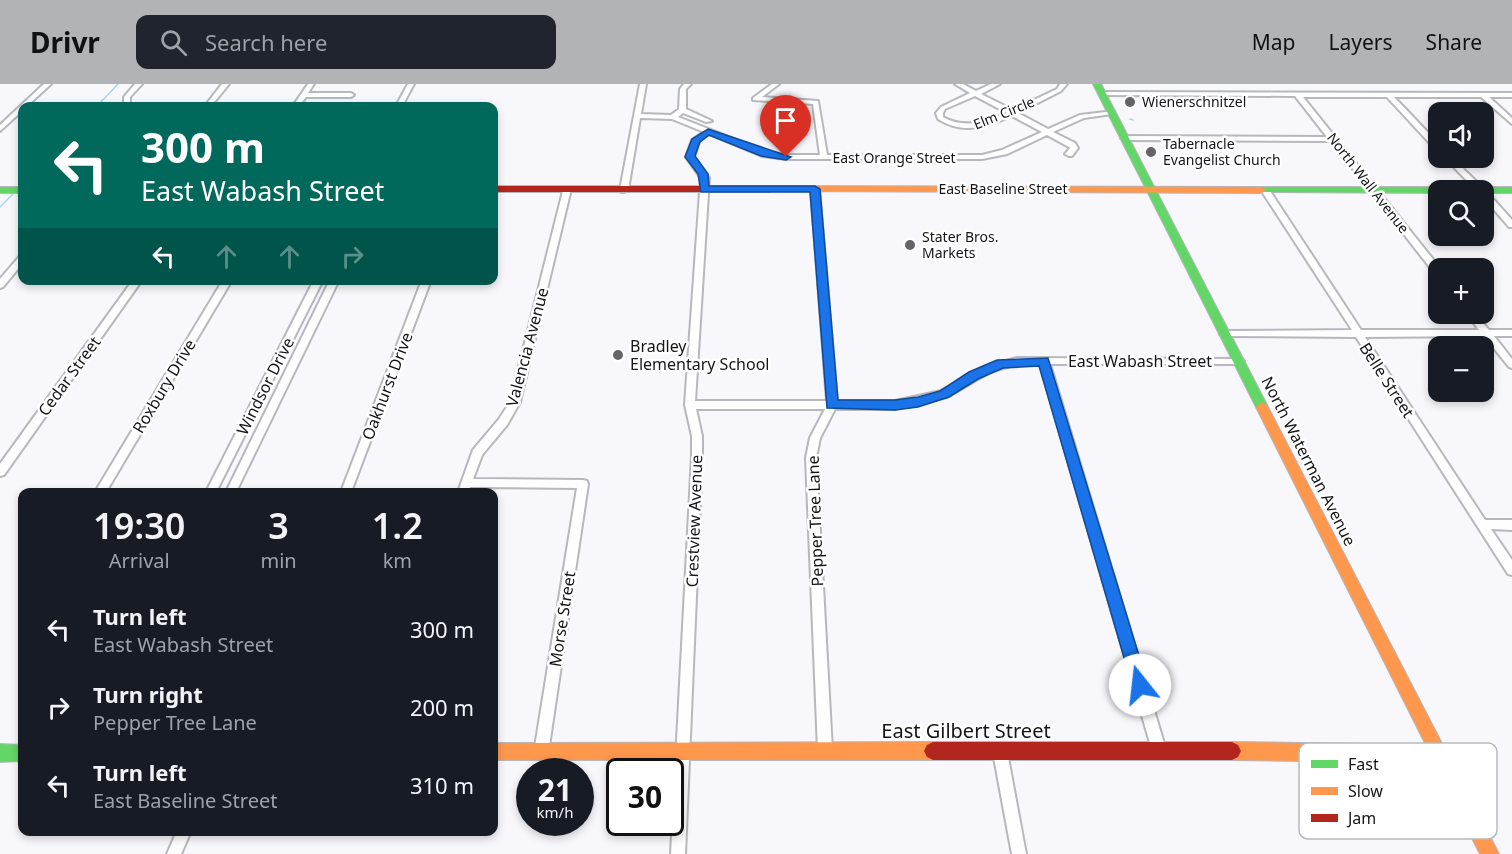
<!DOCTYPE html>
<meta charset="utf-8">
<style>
body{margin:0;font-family:"Noto Sans",sans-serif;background:#20242c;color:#f1f3f6;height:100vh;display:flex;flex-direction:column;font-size:22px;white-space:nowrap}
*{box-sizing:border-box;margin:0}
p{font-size:20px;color:#9ea1a6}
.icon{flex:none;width:33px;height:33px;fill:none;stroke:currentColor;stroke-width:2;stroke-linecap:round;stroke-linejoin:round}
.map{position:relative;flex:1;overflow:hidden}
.side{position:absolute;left:18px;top:404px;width:480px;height:348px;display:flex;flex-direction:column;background:#171b24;border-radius:12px;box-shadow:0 3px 9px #0003}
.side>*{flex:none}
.guide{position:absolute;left:18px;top:18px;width:480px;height:183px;border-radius:12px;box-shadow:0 3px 9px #0003;background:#00695c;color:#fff;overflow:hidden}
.tools{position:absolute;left:1428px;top:18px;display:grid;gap:12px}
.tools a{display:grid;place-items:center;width:66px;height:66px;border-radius:12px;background:#171b24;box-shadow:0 3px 9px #0003;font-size:30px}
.speed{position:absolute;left:516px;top:674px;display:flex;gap:12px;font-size:30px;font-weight:700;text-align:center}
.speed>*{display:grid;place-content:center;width:78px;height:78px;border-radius:50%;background:#171b24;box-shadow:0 3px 9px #0003;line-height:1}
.speed small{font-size:15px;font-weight:400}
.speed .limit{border:3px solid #111;border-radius:9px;background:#fff;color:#111}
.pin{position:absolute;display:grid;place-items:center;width:51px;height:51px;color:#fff;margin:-62px -26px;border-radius:50% 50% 50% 0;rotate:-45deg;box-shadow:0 0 6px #0007}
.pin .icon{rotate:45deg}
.me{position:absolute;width:66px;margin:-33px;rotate:344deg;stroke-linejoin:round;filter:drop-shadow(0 0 4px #0008)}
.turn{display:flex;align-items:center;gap:21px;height:126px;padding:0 24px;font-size:27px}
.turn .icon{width:78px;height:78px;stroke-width:2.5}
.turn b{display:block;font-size:42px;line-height:51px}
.lanes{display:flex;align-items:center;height:57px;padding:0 24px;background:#0003;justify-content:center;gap:30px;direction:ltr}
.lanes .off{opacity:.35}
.eta{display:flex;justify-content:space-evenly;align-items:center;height:102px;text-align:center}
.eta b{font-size:36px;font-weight:600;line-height:42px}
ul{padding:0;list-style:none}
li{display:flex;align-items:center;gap:18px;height:78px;padding:0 24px}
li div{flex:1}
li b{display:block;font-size:22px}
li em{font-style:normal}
header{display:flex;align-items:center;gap:36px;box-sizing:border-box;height:84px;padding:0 30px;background:#b1b3b6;color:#111}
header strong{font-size:28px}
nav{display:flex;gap:33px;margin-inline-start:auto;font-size:21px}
.search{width:420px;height:54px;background:#20242c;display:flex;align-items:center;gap:15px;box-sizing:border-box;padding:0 21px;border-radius:12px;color:#9ea1a6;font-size:22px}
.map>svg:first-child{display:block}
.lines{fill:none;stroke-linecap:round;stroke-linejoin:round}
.stream{stroke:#a9d3ee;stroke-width:1.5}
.street-casing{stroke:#b7b8bc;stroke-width:4}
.fast-casing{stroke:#b7b8bc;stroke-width:2}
.slow-casing{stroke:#b7b8bc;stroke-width:2}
.jam-casing{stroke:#b7b8bc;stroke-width:2}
.street{fill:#fefeff;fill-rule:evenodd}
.fast{fill:#63d668;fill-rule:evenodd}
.slow{fill:#ff974d;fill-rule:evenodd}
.jam{fill:#b3261e;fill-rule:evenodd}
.route{fill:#1a73e8;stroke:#114b97;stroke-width:1.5}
.poi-dot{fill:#636468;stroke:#fff;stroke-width:2}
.labels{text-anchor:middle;stroke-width:5;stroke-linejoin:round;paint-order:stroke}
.far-poi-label{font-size:14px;fill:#141518;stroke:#fff;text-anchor:start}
.far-street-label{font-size:14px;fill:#141518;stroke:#fff}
.poi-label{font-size:16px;fill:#141518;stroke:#fff;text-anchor:start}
.street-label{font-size:16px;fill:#141518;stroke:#fff}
.near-street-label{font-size:20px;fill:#141518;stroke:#fff}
.key{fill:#fff;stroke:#b8b9ba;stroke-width:1.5}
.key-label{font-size:16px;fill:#141518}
</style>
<header>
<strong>Drivr</strong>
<div class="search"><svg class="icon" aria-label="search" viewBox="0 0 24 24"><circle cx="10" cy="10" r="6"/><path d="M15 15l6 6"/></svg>Search here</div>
<nav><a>Map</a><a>Layers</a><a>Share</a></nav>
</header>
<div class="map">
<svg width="1512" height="770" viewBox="0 0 1512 770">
<rect width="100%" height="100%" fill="#f7f7fc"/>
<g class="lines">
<!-- stream -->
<g class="stream">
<path d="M 97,22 L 118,0"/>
<path d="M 1130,35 L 1133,36"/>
<path d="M 0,123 L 13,110"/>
</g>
<defs>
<g id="street">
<path d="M 44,0 L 51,0 L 27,22 L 22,22 L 22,27 L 0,47 L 0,41 Z"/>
<path d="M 135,0 L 142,0 L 130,13 L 130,22 L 124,22 L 124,13 Z"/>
<path d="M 222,0 L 229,0 L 211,22 L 205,22 Z"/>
<path d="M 308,0 L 314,0 L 308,9 L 351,9 L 354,11 L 351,13 L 306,13 L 299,22 L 293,22 Z"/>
<path d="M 408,0 L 414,0 L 402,22 L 396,22 Z"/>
<path d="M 640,0 L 646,0 L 641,30 L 671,31 L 679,25 L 680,5 L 684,0 L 691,0 L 686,5 L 686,25 L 712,37 L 706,38 L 683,29 L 678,33 L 767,68 L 786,71 L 820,71 L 813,20 L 753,16 L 753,14 L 772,0 L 779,0 L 762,13 L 818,17 L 827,71 L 982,71 L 1002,66 L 1042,48 L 1012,32 C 986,43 964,51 938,35 L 936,29 L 941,23 L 970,9 L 955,0 L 963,0 L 976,7 L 991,0 L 1000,0 L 981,10 L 1013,26 L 1057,5 L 1060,0 L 1067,0 L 1061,7 L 1018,29 L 1048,45 L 1080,31 L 1114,27 L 1114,29 L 1112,30 L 1084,34 L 1053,48 L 1075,59 L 1078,64 L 1072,72 L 1069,72 L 1065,70 L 1070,64 L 1069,63 L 1047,51 L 1007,70 L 982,75 L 786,75 L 762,72 L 709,50 L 699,57 L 694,73 L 709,94 L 695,317 L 827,317 L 811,105 L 815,103 L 819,105 L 837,317 L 895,317 L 941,307 L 984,283 L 1017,274 L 1242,275 L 1244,277 L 1242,279 L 1239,280 L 1050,280 L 1166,666 L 1164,671 L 1159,673 L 1154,671 L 1152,666 L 1040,280 L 1017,280 L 990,288 L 947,313 L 895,325 L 835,325 L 820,354 L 816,374 L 832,666 L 830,671 L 825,673 L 820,671 L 818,666 L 806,374 L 810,354 L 825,325 L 696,325 L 702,352 L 702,372 L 685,770 L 671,770 L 692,372 L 692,352 L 685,321 L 701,94 L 686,73 L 692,56 L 704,48 L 672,35 L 640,34 L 628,106 L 624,108 L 621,108 L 620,106 ZM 975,12 L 1007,29 C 986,38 964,45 943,33 L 943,29 L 945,25 Z"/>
<path d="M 1103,8 L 1512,9 L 1512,13 L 1489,13 L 1512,34 L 1512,40 L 1481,13 L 1394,13 L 1438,59 L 1438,65 L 1435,65 L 1387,13 L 1303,13 L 1440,184 L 1438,191 L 1435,190 L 1331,57 L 1125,56 L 1121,54 L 1125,52 L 1327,53 L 1295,12 L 1101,11 L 1101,9 Z"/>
<path d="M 1445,74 L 1452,74 L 1483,104 L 1484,106 L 1484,107 L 1476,106 Z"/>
<path d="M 564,103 L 567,103 L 571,105 L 520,318 L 507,341 L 482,371 L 473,395 L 583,396 L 587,397 L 588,400 L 548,669 L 546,674 L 541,676 L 536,674 L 534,669 L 577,404 L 470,403 L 468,408 L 458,408 L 473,366 L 499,335 L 510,318 Z"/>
<path d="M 1262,104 L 1268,104 L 1361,246 L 1479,246 L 1467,230 L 1475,230 L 1489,246 L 1512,246 L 1512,252 L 1494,252 L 1512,275 L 1512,284 L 1509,283 L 1484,252 L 1365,253 L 1485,436 L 1512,436 L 1512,446 L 1491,445 L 1512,476 L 1512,491 L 1508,490 L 1356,253 L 1222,252 L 1220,250 L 1225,247 L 1352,246 L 1261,106 Z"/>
<path d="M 1484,108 L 1487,108 L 1512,136 L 1512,143 L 1509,143 L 1484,114 Z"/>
<path d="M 22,172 L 22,180 L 3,203 L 0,204 L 0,195 L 19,173 Z"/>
<path d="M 133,196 L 142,196 L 4,391 L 0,392 L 0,380 Z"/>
<path d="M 223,196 L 232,196 L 106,408 L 95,408 Z"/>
<path d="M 314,196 L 323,196 L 216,408 L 206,408 Z"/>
<path d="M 330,196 L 339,196 L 236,408 L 226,408 Z"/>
<path d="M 422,196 L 431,196 L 351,408 L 341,408 Z"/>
<path d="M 1000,661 L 1005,663 L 1007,668 L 1026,770 L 1012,770 L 993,668 L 995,663 Z"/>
<path d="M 177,747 L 191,747 L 181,770 L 167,770 Z"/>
</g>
<g id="fast">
<path d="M 1093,0 L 1101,0 L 1268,323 L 1266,326 L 1258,326 L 1256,323 Z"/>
<rect x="0" y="103" width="22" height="6"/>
<path d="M 1261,103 L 1512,103 L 1512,109 L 1484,109 L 1484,106 L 1438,106 L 1438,109 L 1257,108 L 1256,106 Z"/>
<path d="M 0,660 L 22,661 L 22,677 L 0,678 Z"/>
</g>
<g id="slow">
<path d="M 770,102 L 1261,103 L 1266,106 L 1261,109 L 766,107 L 765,105 Z"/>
<path d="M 1262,318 L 1268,323 L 1499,770 L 1480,770 L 1434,679 L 1232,676 L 1226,673 L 1223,667 L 1226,661 L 1232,658 L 1426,661 L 1256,323 Z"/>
<path d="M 933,658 L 939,661 L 942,667 L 939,673 L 933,676 L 494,676 L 494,659 Z"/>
</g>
<g id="jam">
<path d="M 494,102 L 770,102 L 775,105 L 770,108 L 494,108 Z"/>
<path d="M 933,658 L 1232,658 L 1238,661 L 1241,667 L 1238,673 L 1232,676 L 933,676 L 927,673 L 924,667 L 927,661 Z"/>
</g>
</defs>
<!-- street casing -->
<use href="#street" class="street-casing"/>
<!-- fast casing -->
<use href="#fast" class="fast-casing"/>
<!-- slow casing -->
<use href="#slow" class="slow-casing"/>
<!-- jam casing -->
<use href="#jam" class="jam-casing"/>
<!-- street -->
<use href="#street" class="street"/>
<!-- fast -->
<use href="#fast" class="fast"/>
<!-- slow -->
<use href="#slow" class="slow"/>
<!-- jam -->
<use href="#jam" class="jam"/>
</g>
<!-- route -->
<path class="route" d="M 708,45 L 791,73 L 786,76 L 761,72 L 709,51 L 700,58 L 695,72 L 708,90 L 709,102 L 815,102 L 820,105 L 838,316 L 895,316 L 918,313 L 940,307 L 969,288 L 997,276 L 1048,274 L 1148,601 L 1146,606 L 1140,609 L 1134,606 L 1132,601 L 1039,282 L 1003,284 L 978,295 L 949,313 L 918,323 L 895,326 L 827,324 L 810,108 L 701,108 L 698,90 L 685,73 L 692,55 Z"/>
<!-- markers -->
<g class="poi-dot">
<circle cx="1130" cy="18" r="6"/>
<circle cx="1151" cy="68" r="6"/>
<circle cx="910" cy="161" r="6"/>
<circle cx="618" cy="271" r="6"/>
</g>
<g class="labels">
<!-- far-poi labels -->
<g class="far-poi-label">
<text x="1142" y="23">Wienerschnitzel</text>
<text x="1163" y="65">Tabernacle<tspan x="1163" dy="16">Evangelist Church</tspan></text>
<text x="922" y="158">Stater Bros.<tspan x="922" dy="16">Markets</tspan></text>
</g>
<!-- far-street labels -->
<g class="far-street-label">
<text transform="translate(1004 29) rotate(-22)" y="5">Elm Circle</text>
<text x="894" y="79">East Orange Street</text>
<text transform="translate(1368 99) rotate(52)" y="5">North Wall Avenue</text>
<text x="1003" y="110">East Baseline Street</text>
</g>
<!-- poi labels -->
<g class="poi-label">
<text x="630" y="268">Bradley<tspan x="630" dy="18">Elementary School</tspan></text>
</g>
<!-- street labels -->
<g class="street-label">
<text transform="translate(527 263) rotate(-75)" y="6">Valencia Avenue</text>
<text x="1140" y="283">East Wabash Street</text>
<text transform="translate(69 292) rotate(-54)" y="6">Cedar Street</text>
<text transform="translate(1387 296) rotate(57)" y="6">Belle Street</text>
<text transform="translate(164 302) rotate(-59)" y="6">Roxbury Drive</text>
<text transform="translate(265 302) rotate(-63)" y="6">Windsor Drive</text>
<text transform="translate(387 302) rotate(-69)" y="6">Oakhurst Drive</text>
<text transform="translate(1309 377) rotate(63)" y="6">North Waterman Avenue</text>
<text transform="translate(694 437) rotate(-88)" y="6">Crestview Avenue</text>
<text transform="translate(815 437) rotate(-92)" y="6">Pepper Tree Lane</text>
<text transform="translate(562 535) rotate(-81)" y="6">Morse Street</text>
</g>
<!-- near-street labels -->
<g class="near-street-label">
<text x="966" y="654">East Gilbert Street</text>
</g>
</g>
<!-- legend -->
<rect x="1299" y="659" width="198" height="96" rx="9" class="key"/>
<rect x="1311" y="676" width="27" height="8" fill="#63d668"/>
<rect x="1311" y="703" width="27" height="8" fill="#ff974d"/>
<rect x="1311" y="730" width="27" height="8" fill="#b3261e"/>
<g class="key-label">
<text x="1348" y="686">Fast</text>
<text x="1348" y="713">Slow</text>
<text x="1348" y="740">Jam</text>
</g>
</svg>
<div class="tools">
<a><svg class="icon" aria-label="sound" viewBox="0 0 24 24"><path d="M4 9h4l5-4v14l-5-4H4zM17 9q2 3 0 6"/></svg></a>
<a><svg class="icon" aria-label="search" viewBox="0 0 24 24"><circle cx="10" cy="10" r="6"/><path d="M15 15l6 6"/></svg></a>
<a>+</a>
<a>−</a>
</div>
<div class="speed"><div>21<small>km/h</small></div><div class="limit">30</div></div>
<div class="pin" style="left:786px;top:73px;background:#d93025"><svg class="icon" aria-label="arrive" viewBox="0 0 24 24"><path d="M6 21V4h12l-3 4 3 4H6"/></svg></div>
<svg class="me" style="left:1140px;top:601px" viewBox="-20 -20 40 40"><circle r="19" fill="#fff"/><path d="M0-13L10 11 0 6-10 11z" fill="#1a73e8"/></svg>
<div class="guide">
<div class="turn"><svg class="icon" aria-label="left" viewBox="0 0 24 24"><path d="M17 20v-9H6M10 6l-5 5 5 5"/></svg><div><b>300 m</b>East Wabash Street</div></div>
<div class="lanes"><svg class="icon" aria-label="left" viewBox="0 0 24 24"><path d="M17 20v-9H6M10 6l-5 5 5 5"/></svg><svg class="icon off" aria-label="ahead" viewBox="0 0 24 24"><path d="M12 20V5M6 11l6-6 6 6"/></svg><svg class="icon off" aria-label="ahead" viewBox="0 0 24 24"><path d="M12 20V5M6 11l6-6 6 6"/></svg><svg class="icon off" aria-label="right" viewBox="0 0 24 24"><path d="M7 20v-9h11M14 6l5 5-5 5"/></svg></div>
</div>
<section class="side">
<div class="eta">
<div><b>19:30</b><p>Arrival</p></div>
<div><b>3</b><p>min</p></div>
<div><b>1.2</b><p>km</p></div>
</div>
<ul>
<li><svg class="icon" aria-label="left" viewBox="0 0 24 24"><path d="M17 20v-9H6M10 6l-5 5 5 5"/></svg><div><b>Turn left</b><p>East Wabash Street</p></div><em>300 m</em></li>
<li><svg class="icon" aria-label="right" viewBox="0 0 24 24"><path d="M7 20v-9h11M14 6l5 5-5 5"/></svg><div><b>Turn right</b><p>Pepper Tree Lane</p></div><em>200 m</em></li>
<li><svg class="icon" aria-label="left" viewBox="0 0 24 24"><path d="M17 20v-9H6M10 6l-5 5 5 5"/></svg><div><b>Turn left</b><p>East Baseline Street</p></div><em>310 m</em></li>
</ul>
</section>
</div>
